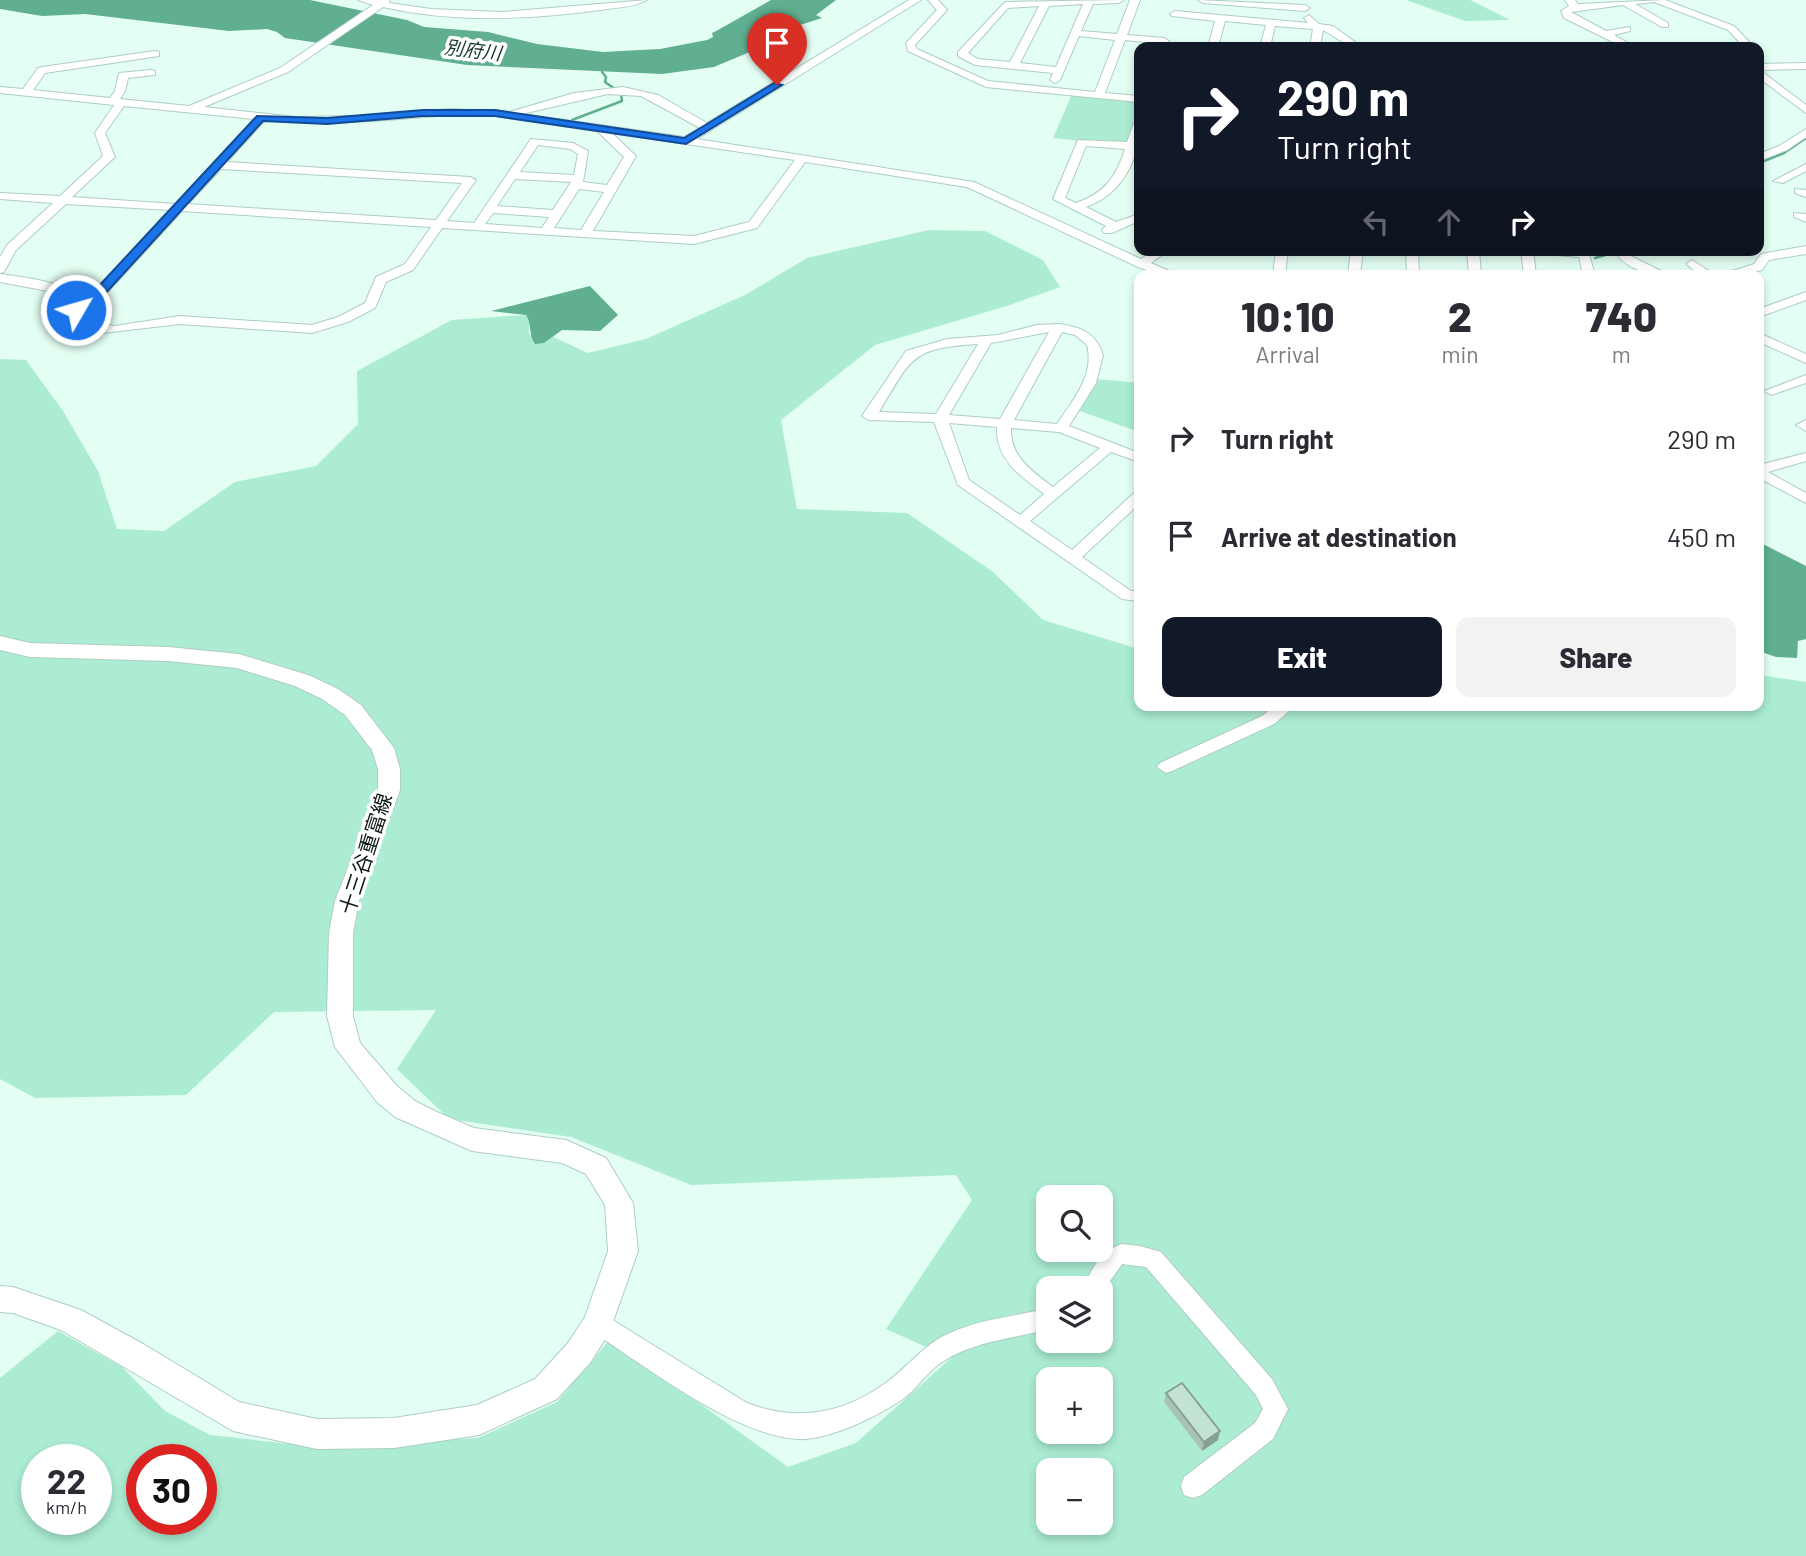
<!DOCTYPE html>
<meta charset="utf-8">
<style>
body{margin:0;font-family:Barlow,"Noto Sans JP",sans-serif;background:#f2f2f3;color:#2b2b33;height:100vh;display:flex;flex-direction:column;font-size:26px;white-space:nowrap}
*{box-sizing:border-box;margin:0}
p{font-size:23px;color:#7c7c81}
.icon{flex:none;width:38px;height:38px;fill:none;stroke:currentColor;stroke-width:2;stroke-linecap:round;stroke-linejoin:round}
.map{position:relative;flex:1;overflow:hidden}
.sheet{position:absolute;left:1134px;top:270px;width:630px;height:441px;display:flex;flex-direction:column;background:#fff;border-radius:14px;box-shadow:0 4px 10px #0003}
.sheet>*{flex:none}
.guide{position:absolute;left:1134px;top:42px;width:630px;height:214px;border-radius:14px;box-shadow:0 4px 10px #0003;background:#111827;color:#fff;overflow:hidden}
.buttons{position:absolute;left:1036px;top:1185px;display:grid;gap:14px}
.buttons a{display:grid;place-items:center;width:77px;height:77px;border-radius:14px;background:#fff;box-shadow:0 4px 10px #0003;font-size:35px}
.speed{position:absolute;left:21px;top:1444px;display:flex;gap:14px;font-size:35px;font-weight:700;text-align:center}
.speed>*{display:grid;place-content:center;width:91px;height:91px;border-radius:50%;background:#fff;box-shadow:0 4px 10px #0003;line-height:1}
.speed small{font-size:18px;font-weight:400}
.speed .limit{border:10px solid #d22;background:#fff;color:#111}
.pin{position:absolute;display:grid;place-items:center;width:60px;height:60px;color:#fff;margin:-72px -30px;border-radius:50% 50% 50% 0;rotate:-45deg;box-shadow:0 0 7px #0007}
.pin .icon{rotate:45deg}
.me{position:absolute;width:77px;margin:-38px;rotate:52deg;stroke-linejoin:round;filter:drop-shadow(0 0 5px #0008)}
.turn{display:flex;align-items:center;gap:24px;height:147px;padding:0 28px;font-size:32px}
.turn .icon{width:91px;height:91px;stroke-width:2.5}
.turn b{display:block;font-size:49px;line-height:60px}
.lanes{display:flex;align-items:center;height:66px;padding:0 28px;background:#0003;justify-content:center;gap:35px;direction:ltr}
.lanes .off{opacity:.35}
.eta{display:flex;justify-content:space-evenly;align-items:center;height:119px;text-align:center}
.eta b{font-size:42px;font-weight:800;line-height:49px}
.button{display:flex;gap:14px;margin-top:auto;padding:14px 28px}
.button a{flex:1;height:80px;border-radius:14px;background:#111827;color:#fff;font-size:28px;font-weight:800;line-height:80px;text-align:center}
.button a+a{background:#f2f2f3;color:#2b2b33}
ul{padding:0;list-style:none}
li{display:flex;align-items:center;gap:21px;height:98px;padding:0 28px}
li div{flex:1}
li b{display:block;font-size:26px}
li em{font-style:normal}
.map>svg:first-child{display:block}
.green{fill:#abecd2;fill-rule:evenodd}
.water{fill:#60af91}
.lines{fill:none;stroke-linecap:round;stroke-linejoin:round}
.stream{stroke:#60af91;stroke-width:2.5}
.minor-casing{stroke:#aecec0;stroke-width:2}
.major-casing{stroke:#aecec0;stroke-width:2}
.minor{fill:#fff;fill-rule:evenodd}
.major{fill:#fff;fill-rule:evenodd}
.wall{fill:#a7c3b6}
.shaded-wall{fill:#889f94}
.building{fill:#c2e3d4;stroke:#889f94;stroke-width:2}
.route{fill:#1a73e8;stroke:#114b97;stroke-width:2}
.labels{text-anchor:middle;stroke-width:7;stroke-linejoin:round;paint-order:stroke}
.far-water-label{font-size:19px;font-style:italic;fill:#13372a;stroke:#fff}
.street-label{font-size:21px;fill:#0e1a15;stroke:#fff}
</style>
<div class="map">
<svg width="1806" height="1556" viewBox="0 0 1806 1556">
<rect width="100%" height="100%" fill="#e3fef2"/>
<!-- green -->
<g class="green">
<path d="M 1406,0 L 1470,0 L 1510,20 L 1465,21 Z"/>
<path d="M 1073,92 L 1139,99 L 1139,123 L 1130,146 L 1053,138 Z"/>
<path d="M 929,230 L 985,231 L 1043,260 L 1060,287 L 1010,305 L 875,345 L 781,420 L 797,509 L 907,513 L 993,572 L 1043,620 L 1139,649 L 1139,705 L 1759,705 L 1759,675 L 1806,682 L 1806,1556 L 0,1556 L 0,1378 L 58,1331 L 122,1367 L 165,1411 L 210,1435 L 309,1446 L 478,1438 L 557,1402 L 610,1339 L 788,1467 L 856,1443 L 951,1358 L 886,1329 L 972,1200 L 956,1175 L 691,1185 L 571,1137 L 449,1119 L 397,1069 L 436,1010 L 274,1012 L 186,1095 L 35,1098 L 0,1079 L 0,359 L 26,360 L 63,411 L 98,471 L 117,529 L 164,531 L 235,482 L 316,466 L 358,424 L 357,371 L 452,320 L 526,315 L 529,319 L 529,334 L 544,343 L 551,336 L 588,353 L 646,339 L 747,294 L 807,258 ZM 1048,1197 L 1101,1197 L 1101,1250 L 1048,1250 ZM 1048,1288 L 1101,1288 L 1101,1340 L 1048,1340 ZM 1048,1379 L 1101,1379 L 1101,1432 L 1048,1432 ZM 37,1460 L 96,1460 L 96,1519 L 37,1519 ZM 142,1460 L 201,1460 L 201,1519 L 142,1519 ZM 1048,1470 L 1101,1470 L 1101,1522 L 1048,1522 Z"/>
<path d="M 1095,379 L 1139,383 L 1139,432 L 1077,410 Z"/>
</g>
<!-- water -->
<g class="water">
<path d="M 0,0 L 310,0 L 407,20 L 424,27 L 488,32 L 537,44 L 603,52 L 660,49 L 707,40 L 713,37 L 712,33 L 718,30 L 771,0 L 836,0 L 816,15 L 822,18 L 794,27 L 791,29 L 794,32 L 793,34 L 714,67 L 662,74 L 467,65 L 285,38 L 277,32 L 267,29 L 229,31 L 85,14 L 42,16 L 0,9 Z"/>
<path d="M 590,286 L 618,315 L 600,331 L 562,330 L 544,343 L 535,344 C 528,334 532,323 526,315 L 491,311 Z"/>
<path d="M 1759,542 L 1806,566 L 1806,639 L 1798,641 L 1797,658 L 1776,657 L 1759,651 Z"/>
</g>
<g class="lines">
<!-- stream -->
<g class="stream">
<path d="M 602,72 L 606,77 L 605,82 L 615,89"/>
<path d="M 572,120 L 622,101 L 621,94"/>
<path d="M 1759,163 L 1784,153 L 1806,138"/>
<path d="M 1595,258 L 1616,252"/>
</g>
<defs>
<g id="minor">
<path d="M 358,0 L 390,0 L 389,3 L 431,9 L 502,12 L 647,0 C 635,7 614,8 600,10 C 528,20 454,23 383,7 L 288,72 L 204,107 L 296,117 L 361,116 L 450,109 L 509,112 L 574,93 L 623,87 L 658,95 L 707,123 L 909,0 L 921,0 L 697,139 L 974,182 L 1141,259 L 1154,250 L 1169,250 L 1151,263 L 1178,275 L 1160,275 L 1138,267 L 967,187 L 805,162 L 757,228 L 694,244 L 442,228 L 413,270 L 386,282 L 375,308 L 348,322 L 312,333 L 180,324 L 102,333 L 69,322 L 70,302 L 48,291 L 0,282 L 0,274 C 20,277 75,282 82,303 L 85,302 L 170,210 L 66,204 L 16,250 L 4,272 L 0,273 L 0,257 L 7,245 L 53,203 L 0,199 L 0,193 L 60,196 L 103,156 L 95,133 L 114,105 L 0,93 L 0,87 L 23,89 L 38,68 L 42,67 L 155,51 L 159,52 L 159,56 L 45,73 L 33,90 L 110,98 L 115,91 L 119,73 L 151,70 L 155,71 L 155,75 L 128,78 L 125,91 L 120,99 L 189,106 L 280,68 L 373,5 ZM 608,94 L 641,96 L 700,128 L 684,137 L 522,114 ZM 124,106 L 254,119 L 176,204 L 72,197 L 115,157 L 105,133 ZM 450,115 L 495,116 L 597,131 L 624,157 L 607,185 L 583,182 L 588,151 L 573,143 L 531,139 L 474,223 L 447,221 L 476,180 L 470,177 L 227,162 L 265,120 C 327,126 388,120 450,115 ZM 612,133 L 795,160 L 749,222 L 694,236 L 593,231 L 636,156 ZM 538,145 L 570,149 L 578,154 L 574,175 L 520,172 ZM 221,169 L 462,183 L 436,220 L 188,204 ZM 515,179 L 571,182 L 553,210 L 497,206 ZM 579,189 L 604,192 L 581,230 L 554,228 ZM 182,211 L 431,227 L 405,264 L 376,277 L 365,303 L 338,317 L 312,325 L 180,316 L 115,326 L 93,323 L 81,317 L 81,312 L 93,308 ZM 493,213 L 549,217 L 542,228 L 485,224 Z"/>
<path d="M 928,0 L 938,0 L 947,10 L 915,45 L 917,49 L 988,81 L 1095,92 L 1115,40 L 1079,36 L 1060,80 L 1055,83 L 1050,80 L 1053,73 L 975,65 L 958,56 L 958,52 L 1005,2 L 1124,0 L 1119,3 L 1093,4 L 1081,31 L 1117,34 L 1130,0 L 1140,0 L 1127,35 L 1164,38 L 1169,41 L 1164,44 L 1125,40 L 1105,93 L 1139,96 L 1139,102 L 986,87 L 908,51 L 906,43 L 937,10 ZM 1083,4 L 1056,67 L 1020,63 L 1049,6 ZM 1039,6 L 1010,62 L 978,59 L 968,53 L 1008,8 Z"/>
<path d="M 1198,0 L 1305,5 L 1310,8 L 1305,11 L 1203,3 Z"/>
<path d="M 1565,0 L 1575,0 L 1578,4 L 1665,0 L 1734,26 L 1754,47 L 1744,47 L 1728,30 L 1654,2 L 1635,4 L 1668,23 L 1668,27 L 1662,27 L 1623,5 L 1571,12 L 1606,31 L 1630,27 L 1630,31 L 1614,35 L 1635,47 L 1623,47 L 1564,18 L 1561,11 L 1569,6 Z"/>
<path d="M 1175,11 L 1308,23 L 1304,18 L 1309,15 L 1319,24 L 1333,26 L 1362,47 L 1351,47 L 1323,30 L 1320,47 L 1310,47 L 1313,29 L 1275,26 L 1270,47 L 1260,47 L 1266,25 L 1225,21 L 1218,47 L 1208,47 L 1215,21 L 1172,16 L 1170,14 Z"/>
<path d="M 1806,63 L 1806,69 L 1760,70 L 1806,105 L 1806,113 L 1759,78 L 1759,64 Z"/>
<path d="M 1139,120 C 1141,158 1123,194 1086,207 L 1116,222 L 1139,214 L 1139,221 L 1112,233 L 1104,233 L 1102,230 L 1106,226 L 1053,199 L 1078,140 L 1127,142 L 1134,123 ZM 1086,146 L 1125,149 C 1116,177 1105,193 1076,203 L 1065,198 Z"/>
<path d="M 1806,129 L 1806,137 L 1787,150 L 1759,161 L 1759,154 L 1779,146 Z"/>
<path d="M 1806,164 L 1806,171 L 1783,183 L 1773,181 Z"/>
<path d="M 1795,189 L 1806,190 L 1806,197 L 1795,193 Z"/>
<path d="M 1794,213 L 1806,214 L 1806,222 L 1794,217 Z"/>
<path d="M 1806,246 L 1806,254 L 1769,260 L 1762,270 L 1742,275 L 1720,275 L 1754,264 L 1761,254 Z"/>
<path d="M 1276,250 L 1288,250 L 1285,275 L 1273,275 Z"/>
<path d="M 1351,250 L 1363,250 L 1360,275 L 1348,275 Z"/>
<path d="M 1406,250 L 1418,250 L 1419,275 L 1407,275 Z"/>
<path d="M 1467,250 L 1479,250 L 1481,275 L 1469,275 Z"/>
<path d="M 1521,250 L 1533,250 L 1536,275 L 1524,275 Z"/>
<path d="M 1539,250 L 1588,251 L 1595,275 L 1583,275 L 1579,257 L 1545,254 Z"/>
<path d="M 1614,250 L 1626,250 L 1629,255 L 1661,271 L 1681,271 L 1687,275 C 1661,275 1629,276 1614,250 Z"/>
<path d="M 1692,260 L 1715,275 L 1700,275 L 1686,264 Z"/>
<path d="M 1806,292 L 1806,300 L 1759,317 L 1759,309 Z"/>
<path d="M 1059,324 C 1080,327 1096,332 1103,355 L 1096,383 L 1069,426 L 1139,453 L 1139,462 L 1111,452 L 1030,521 L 1072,550 L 1134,493 L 1139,492 L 1139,504 L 1082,557 L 1131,591 L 1139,591 L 1139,601 L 1122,599 L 958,485 L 934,422 L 869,420 L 862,416 L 906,351 L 947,339 L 998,335 L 1037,325 ZM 1049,332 L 1000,419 L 949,415 L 991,343 ZM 1062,332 L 1075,335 L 1087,345 C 1095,375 1073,400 1057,424 L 1014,420 ZM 978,344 L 936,414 L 879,412 C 912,358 910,348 978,344 ZM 949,423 L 997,427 C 995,459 1021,477 1044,494 L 1020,515 L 969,480 ZM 1011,428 L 1059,432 L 1100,448 L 1053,487 C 1032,471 1010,457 1011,428 Z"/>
<path d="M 1759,333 L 1806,354 L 1806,363 L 1759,342 Z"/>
<path d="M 1806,375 L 1806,383 L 1771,395 L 1764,391 Z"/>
<path d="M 1806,420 L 1806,431 L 1796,425 Z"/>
<path d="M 1806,453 L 1806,461 L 1768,472 L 1806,493 L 1806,503 L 1759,478 L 1759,465 Z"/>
<path d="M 1276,705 L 1296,705 L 1274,724 L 1172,771 L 1166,773 L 1157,767 L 1160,763 L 1262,716 Z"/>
<path d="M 1121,1244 L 1140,1246 L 1161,1252 L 1272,1379 L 1288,1409 L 1273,1439 L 1202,1495 L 1193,1498 L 1184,1495 L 1181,1486 L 1184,1477 L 1255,1423 L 1263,1409 L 1256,1395 L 1146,1267 L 1122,1264 L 1101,1294 L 1101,1288 L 1081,1288 L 1102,1254 Z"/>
<path d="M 1048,1308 L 1048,1329 C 1012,1339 968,1342 938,1365 C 925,1375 916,1389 903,1399 C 878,1416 837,1436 806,1439 C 744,1443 642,1364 590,1330 L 586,1323 L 590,1316 L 598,1312 L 606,1316 L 747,1403 C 797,1422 844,1414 887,1382 C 909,1366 924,1344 950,1333 C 977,1320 1018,1316 1048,1308 Z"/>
</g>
<path id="major" d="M 0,636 L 30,643 L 168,647 L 239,654 L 311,676 L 338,689 L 361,705 L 394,748 L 400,769 L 400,790 L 359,901 L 353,933 L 353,1016 L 360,1043 L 397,1086 L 415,1101 L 437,1112 L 474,1128 L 566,1140 L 606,1158 L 633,1203 L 638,1251 L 609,1333 L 590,1363 L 557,1399 L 479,1435 L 394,1448 L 317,1449 L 233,1431 L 61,1330 L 13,1313 L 0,1312 L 0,1286 L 13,1287 L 81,1310 L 145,1345 L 239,1402 L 317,1419 L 394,1418 L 477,1405 L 535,1379 L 568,1343 L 585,1317 L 608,1251 L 605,1205 L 586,1174 L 562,1163 L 472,1151 L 395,1117 L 377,1102 L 335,1047 L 327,1016 L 329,933 L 335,901 L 378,790 L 378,769 L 372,750 L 345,715 L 322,699 L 295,686 L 237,668 L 168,661 L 30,657 L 0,650 Z"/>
</defs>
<!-- minor casing -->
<use href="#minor" class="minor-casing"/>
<!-- major casing -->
<use href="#major" class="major-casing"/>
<!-- minor -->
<use href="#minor" class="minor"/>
<!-- major -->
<use href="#major" class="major"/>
</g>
<!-- wall -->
<path class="wall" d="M 1166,1393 L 1218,1440 L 1202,1451 L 1164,1402 Z"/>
<!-- shaded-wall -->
<path class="shaded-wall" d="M 1220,1431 L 1218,1440 L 1202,1451 L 1204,1442 Z"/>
<!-- building -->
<path class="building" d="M 1182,1383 L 1220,1431 L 1204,1442 L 1166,1393 Z"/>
<!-- route -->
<path class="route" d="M 774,83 L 782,85 L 686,144 L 495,116 L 423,116 L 327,124 L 263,121 L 93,307 L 76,313 L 70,310 L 84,302 L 257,116 L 327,118 L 423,110 L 495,110 L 684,138 Z"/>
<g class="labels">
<!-- far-water labels -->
<g class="far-water-label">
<text transform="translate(473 50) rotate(7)" y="7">別府川</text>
</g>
<!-- street labels -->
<g class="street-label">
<text transform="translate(366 854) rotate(-72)" y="7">十三谷重富線</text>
</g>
</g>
</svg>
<div class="buttons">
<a><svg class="icon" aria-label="search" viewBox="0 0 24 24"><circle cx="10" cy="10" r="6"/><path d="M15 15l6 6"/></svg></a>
<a><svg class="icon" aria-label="layers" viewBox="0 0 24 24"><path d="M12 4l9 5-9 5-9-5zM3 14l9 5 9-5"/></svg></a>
<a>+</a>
<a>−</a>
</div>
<div class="speed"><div>22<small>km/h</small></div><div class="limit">30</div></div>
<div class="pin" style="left:777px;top:85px;background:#d93025"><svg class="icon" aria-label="arrive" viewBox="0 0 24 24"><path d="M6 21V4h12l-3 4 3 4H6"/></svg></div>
<svg class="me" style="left:76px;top:310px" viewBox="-20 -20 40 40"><circle r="17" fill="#1a73e8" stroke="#fff" stroke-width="3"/><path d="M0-11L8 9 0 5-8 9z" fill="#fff"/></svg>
<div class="guide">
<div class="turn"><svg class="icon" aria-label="right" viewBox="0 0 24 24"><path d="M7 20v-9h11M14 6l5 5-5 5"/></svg><div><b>290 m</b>Turn right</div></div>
<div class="lanes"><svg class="icon off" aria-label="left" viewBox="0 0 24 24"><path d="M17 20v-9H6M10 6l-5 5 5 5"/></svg><svg class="icon off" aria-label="ahead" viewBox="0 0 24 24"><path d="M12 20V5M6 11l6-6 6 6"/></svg><svg class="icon" aria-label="right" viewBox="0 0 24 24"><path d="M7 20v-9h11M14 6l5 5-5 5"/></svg></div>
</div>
<section class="sheet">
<div class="eta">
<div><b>10:10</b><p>Arrival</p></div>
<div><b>2</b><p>min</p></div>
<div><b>740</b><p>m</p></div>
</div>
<ul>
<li><svg class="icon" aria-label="right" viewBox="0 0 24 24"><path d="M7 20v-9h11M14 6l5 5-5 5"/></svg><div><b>Turn right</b></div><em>290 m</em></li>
<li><svg class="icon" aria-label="arrive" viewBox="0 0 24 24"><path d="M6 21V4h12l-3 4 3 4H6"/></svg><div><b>Arrive at destination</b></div><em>450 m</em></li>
</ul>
<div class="button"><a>Exit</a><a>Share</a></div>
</section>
</div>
